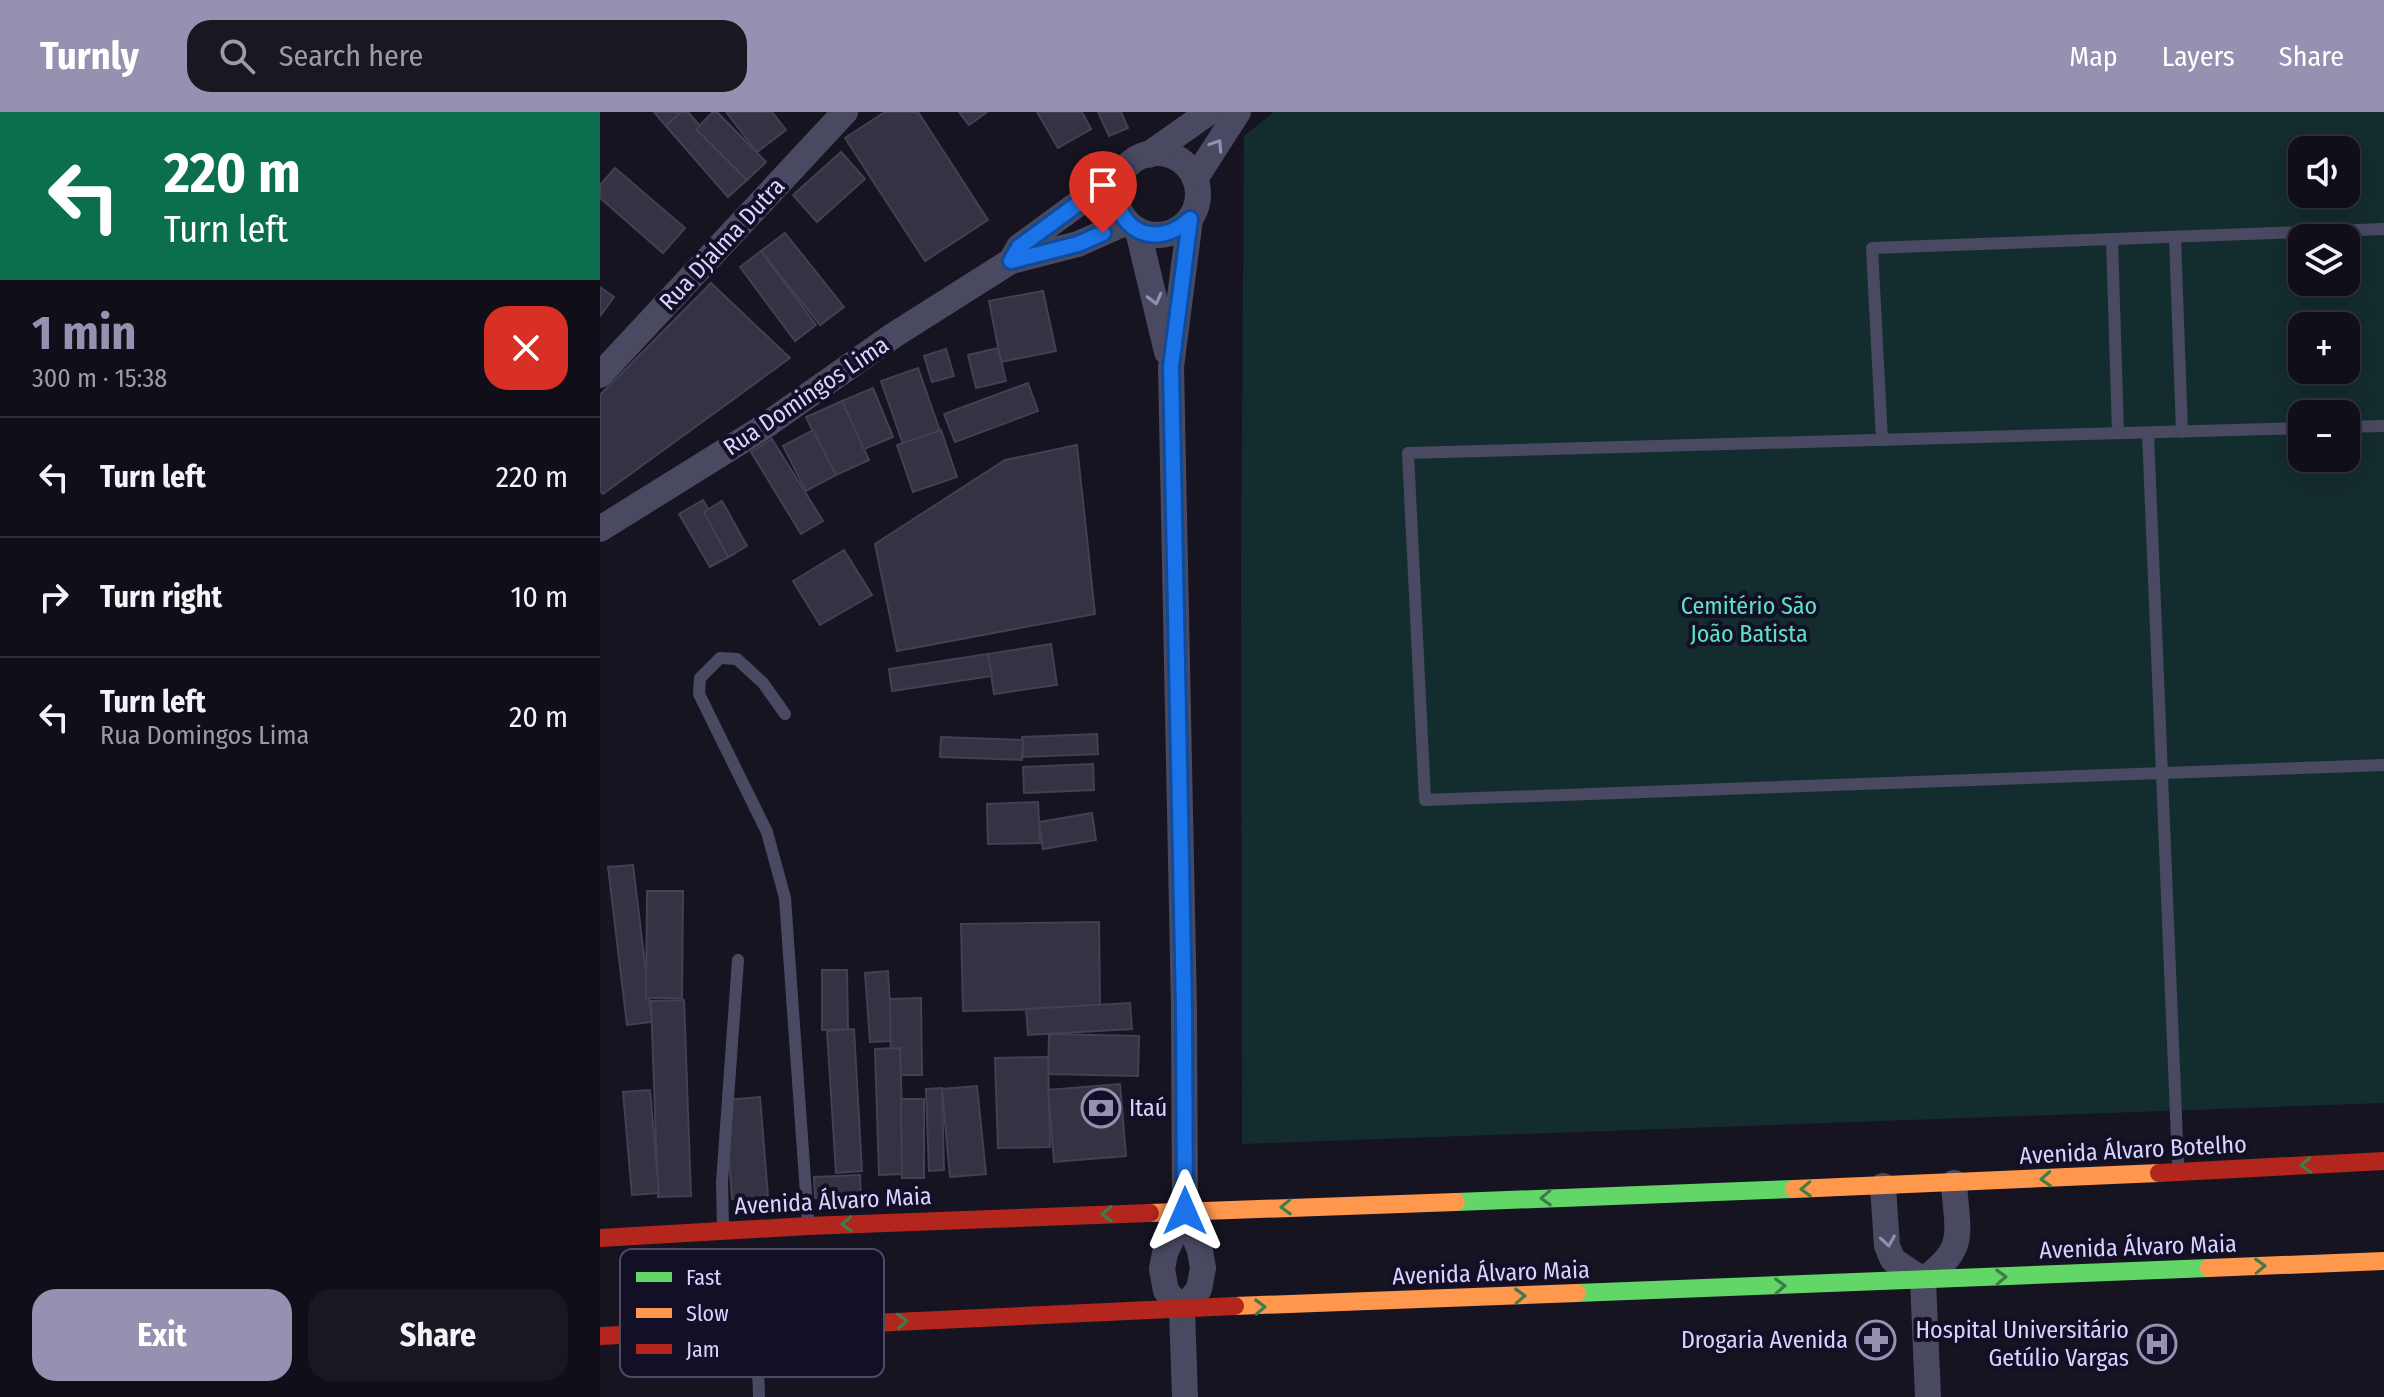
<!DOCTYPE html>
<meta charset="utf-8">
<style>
body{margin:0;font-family:"Fira Sans Condensed",sans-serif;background:#191822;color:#f1f3f6;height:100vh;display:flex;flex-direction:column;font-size:30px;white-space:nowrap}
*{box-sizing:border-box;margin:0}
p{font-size:26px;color:#9c9ca2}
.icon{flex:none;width:44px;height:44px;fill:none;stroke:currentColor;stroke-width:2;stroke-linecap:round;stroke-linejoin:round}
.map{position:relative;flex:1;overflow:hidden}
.side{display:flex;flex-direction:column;background:#100f19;width:600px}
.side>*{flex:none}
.hud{background:#0b6e4f;color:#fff;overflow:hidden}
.tools{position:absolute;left:1688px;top:24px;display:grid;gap:16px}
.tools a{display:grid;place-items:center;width:72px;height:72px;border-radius:16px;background:#100f19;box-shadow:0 8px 32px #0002,0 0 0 2px #302f38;font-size:40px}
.pin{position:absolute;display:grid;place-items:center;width:68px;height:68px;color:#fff;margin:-82px -34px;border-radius:50% 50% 50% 0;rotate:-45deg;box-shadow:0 0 8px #0007}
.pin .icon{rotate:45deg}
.me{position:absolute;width:88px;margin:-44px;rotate:0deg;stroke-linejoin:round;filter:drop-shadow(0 0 6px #0008)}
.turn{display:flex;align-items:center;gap:28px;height:168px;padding:0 32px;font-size:36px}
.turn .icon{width:104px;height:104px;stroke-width:2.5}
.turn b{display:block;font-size:56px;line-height:68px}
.round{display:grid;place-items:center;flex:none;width:84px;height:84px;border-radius:24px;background:#191822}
.head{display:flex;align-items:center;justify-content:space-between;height:136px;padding:0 32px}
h1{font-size:48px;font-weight:700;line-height:60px;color:#9591b1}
.cta{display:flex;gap:16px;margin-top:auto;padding:16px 32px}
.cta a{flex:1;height:92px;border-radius:24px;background:#9591b1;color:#fff;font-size:32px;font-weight:700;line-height:92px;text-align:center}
.cta a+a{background:#191822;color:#f1f3f6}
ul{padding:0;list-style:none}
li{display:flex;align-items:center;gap:24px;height:120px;padding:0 32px;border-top:2px solid #302f38}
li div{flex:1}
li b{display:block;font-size:30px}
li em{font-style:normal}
header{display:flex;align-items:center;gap:48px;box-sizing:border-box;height:112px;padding:0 40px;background:#9591b1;color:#fff}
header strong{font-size:38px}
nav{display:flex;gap:44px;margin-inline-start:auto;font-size:28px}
.search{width:560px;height:72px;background:#191822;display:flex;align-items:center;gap:20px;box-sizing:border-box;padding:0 28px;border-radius:24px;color:#9c9ca2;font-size:30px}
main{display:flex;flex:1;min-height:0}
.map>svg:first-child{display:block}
.green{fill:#132c2d;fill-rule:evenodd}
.building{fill:#343243;stroke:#433f54;stroke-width:2}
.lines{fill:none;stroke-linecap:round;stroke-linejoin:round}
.lane{stroke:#4a4962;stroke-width:12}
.street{stroke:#4a4962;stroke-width:26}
.fast{stroke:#63d668;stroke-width:18}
.slow{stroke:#ff974d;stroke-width:18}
.jam{stroke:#b3261e;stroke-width:18}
.oneway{stroke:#928eb0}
.oneway2{stroke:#3f7c4a}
.route-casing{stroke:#114b97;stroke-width:20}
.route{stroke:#1a73e8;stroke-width:14}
.labels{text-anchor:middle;stroke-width:8;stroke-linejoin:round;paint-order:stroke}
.street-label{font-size:24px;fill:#d9d4ff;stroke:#130f26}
.park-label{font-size:24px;fill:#5fe0c0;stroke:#130f26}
.poi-label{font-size:24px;fill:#d9d4ff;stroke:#130f26;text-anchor:end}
.key{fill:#130f26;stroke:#4e4a67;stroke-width:2}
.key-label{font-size:22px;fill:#d9d4ff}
</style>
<header>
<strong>Turnly</strong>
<div class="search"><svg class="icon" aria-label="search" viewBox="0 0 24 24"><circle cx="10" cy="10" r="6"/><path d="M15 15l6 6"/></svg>Search here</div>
<nav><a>Map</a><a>Layers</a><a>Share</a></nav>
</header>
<main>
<section class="side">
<div class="hud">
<div class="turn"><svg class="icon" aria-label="left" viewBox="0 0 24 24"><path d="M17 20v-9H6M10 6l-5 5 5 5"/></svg><div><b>220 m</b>Turn left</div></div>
</div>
<div class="head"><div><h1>1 min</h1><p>300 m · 15:38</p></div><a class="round" style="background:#d93025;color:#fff"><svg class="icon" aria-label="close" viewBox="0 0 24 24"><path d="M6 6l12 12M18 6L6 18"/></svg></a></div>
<ul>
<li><svg class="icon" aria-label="left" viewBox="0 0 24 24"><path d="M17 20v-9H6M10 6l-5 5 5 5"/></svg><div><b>Turn left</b></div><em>220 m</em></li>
<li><svg class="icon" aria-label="right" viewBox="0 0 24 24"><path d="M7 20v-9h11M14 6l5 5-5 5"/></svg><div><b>Turn right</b></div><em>10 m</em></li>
<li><svg class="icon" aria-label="left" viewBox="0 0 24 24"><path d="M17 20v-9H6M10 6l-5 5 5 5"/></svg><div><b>Turn left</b><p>Rua Domingos Lima</p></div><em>20 m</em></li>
</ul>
<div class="cta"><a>Exit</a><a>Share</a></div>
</section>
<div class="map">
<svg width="1784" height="1285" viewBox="0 0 1784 1285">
<rect width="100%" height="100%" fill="#161421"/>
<!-- green -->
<path class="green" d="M 674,0 L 1784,0 L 1784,991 L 642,1032 L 641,451 L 644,24 ZM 1702,38 L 1746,38 L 1746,82 L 1702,82 ZM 1702,126 L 1746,126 L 1746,170 L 1702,170 ZM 1702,214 L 1746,214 L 1746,258 L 1702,258 ZM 1702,302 L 1746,302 L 1746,346 L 1702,346 Z"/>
<!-- building -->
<g class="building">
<path d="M 54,0 L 81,0 L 66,14 Z"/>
<path d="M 81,0 L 88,0 L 147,68 L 128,85 L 66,14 Z"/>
<path d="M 113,0 L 117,0 L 166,50 L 147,68 L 96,17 Z"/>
<path d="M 126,0 L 172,0 L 186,18 L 157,40 Z"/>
<path d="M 285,0 L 318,0 L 388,108 L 325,149 L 245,26 Z"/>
<path d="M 359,0 L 387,0 L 369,13 Z"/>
<path d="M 437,0 L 482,0 L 491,17 L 458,36 Z"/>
<path d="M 498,0 L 521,0 L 528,16 L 509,24 Z"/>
<path d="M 241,40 L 265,67 L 217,110 L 193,83 Z"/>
<path d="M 15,56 L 85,116 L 63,141 L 0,86 L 0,73 Z"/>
<path d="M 185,121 L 244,195 L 220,213 L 161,139 Z"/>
<path d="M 161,139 L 216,213 L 195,229 L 140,155 Z"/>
<path d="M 111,171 L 190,246 L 3,382 L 0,379 L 0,283 Z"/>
<path d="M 0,175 L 14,185 L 0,204 Z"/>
<path d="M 443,179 L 456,239 L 401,250 L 389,189 Z"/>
<path d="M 398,236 L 406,269 L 376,276 L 368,243 Z"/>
<path d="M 346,237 L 354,264 L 332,270 L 324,244 Z"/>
<path d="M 318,256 L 340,319 L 303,332 L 281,269 Z"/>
<path d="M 428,271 L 438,299 L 355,330 L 344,302 Z"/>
<path d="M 273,276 L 293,325 L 262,338 L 242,289 Z"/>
<path d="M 242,289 L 269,348 L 234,364 L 206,305 Z"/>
<path d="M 213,318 L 236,363 L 206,379 L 183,334 Z"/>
<path d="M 341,318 L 357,365 L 313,380 L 297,333 Z"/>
<path d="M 172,327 L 223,409 L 201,422 L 151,340 Z"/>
<path d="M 477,333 L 495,502 L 297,539 L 275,432 L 405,348 Z"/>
<path d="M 103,388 L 134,442 L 110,455 L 79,402 Z"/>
<path d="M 122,389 L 147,434 L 128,445 L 104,400 Z"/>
<path d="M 244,438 L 272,483 L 220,513 L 193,469 Z"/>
<path d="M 451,532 L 457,573 L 394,582 L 388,542 Z"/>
<path d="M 388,542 L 392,564 L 292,579 L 289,557 Z"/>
<path d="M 497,622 L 498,642 L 423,645 L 422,625 Z"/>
<path d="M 341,625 L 423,628 L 422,648 L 340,645 Z"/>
<path d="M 493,652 L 494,678 L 424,681 L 423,655 Z"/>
<path d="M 438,690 L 440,731 L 388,732 L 387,692 Z"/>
<path d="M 492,701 L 496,728 L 443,737 L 439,710 Z"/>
<path d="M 33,753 L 52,910 L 27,913 L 8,755 Z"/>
<path d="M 47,779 L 83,779 L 82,886 L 46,886 Z"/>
<path d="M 499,810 L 500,896 L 363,899 L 361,812 Z"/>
<path d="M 222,858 L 247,858 L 248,917 L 222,918 Z"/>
<path d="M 288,859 L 292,929 L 270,930 L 265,861 Z"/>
<path d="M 321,886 L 322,963 L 291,963 L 290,887 Z"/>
<path d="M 84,888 L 91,1084 L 58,1085 L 51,889 Z"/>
<path d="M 530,891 L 532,917 L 428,923 L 426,897 Z"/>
<path d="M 254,917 L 262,1059 L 236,1061 L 227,919 Z"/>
<path d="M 449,922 L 539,924 L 538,964 L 448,962 Z"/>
<path d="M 300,936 L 304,1062 L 279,1063 L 275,937 Z"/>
<path d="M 448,945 L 450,1035 L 398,1036 L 395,946 Z"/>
<path d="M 520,972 L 526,1044 L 454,1050 L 448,978 Z"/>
<path d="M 377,974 L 386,1062 L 350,1065 L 342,977 Z"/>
<path d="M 342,976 L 344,1058 L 329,1059 L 326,977 Z"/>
<path d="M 50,978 L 59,1081 L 32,1083 L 23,980 Z"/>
<path d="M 160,985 L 168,1084 L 132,1087 L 125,988 Z"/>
<path d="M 301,987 L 324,987 L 324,1066 L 302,1066 Z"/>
<path d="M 260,1063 L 261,1085 L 215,1086 L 214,1065 Z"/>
</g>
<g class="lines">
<!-- lane -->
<g class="lane">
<path d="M 1575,125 L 1582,320"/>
<path d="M 1512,127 L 1518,321"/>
<path d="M 1746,315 L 1784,314"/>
<path d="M 1702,316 L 808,341 L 825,688 L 1784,653"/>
<path d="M 1548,321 L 1578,1053"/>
<path d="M 1282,328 L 1272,136 L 1784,117"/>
<path d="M 185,602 L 163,571 L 137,547 L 120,546 L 100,566 L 99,582 L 167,720 L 185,786 L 208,1110"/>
<path d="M 123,1115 L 122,1070 L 138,848"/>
<path d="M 157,1223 L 159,1285"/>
</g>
<!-- street -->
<g class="street">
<circle cx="557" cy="82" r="41"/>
<path d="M 548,43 L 609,0"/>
<path d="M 595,67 L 638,0"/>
<path d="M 538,119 L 567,240"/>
<path d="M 411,149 L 419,135 L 524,58"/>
<path d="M 0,263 L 245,0"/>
<path d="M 0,417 L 159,318 L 294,223 L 411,149 L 478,132 L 527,110"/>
<path d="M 1283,1074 L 1287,1134 L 1293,1148 L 1323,1168"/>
<path d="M 585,1099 L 565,1141 L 562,1157 L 566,1179 L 582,1198 L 585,1285"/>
<path d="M 1323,1168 L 1328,1285"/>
<path d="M 1323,1168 C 1368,1136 1357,1122 1354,1071"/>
<path d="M 582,1198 L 599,1177 L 603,1156 L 600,1139 L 585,1099 L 584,897 L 571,255 L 590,107"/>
</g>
<!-- fast -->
<g class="fast">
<path d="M 856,1090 L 1194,1077"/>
<path d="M 977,1181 L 1609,1156"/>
</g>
<!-- slow -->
<g class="slow">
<path d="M 1194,1077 L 1559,1061"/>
<path d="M 550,1101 L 856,1090"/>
<path d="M 1609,1156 L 1784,1149"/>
<path d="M 635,1194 L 977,1181"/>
</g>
<!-- jam -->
<g class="jam">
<path d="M 1559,1061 L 1784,1049"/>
<path d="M 0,1126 L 208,1114 L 550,1101"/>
<path d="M 0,1224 L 635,1194"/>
</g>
</g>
<!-- one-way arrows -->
<defs><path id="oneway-chevron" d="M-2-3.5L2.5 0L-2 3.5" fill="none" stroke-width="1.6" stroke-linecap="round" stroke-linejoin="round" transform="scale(2)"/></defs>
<g class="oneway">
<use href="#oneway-chevron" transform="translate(617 33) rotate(-57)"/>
<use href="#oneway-chevron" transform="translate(555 187) rotate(76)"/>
<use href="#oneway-chevron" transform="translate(1288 1129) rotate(81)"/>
</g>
<g class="oneway2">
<use href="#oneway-chevron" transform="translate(1706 1053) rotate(177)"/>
<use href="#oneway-chevron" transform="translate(1446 1067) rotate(177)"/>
<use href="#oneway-chevron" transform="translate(1206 1077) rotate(178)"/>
<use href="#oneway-chevron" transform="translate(946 1086) rotate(178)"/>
<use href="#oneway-chevron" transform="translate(686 1095) rotate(178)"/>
<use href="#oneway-chevron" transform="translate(507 1102) rotate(178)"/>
<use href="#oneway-chevron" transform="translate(247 1112) rotate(178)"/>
<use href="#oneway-chevron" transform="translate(1660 1154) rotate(-2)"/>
<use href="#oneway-chevron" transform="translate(1401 1165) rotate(-2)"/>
<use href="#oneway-chevron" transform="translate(1180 1174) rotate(-2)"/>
<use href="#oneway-chevron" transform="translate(920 1184) rotate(-2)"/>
<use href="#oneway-chevron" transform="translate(660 1195) rotate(-2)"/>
<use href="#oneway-chevron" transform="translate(302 1209) rotate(-3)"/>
</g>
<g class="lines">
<defs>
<path id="route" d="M 503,121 L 478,132 L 411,149 L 419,135 L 524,58 C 500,107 550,145 590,107 L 571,255 L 584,897 L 585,1099"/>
</defs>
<!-- route casing -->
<use href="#route" class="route-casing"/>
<!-- route -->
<use href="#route" class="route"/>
</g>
<!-- icons -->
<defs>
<symbol id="bank-ring" viewBox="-11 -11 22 22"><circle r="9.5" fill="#130f26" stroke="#9591b1" stroke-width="1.5"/><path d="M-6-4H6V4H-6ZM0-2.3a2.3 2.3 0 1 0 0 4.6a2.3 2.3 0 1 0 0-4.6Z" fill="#9591b1"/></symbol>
<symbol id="pharmacy-ring" viewBox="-11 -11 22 22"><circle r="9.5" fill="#130f26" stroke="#9591b1" stroke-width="1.5"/><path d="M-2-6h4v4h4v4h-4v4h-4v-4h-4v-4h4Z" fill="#9591b1"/></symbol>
<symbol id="hospital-ring" viewBox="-11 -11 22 22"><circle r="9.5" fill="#130f26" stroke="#9591b1" stroke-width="1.5"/><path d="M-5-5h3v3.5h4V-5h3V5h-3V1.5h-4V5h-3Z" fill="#9591b1"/></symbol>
</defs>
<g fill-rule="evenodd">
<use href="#bank-ring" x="479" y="974" width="44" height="44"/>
<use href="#pharmacy-ring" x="1254" y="1206" width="44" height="44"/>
<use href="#hospital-ring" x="1535" y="1210" width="44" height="44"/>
</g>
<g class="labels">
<!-- street labels -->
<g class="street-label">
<text transform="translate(122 132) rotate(-47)" y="8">Rua Djalma Dutra</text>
<text transform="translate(206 284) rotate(-34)" y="8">Rua Domingos Lima</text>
<text transform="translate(1533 1038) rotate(-3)" y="8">Avenida Álvaro Botelho</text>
<text transform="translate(233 1089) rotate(-3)" y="8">Avenida Álvaro Maia</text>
<text transform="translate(1538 1135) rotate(-2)" y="8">Avenida Álvaro Maia</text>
<text transform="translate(891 1161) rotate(-2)" y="8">Avenida Álvaro Maia</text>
</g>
<!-- park labels -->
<g class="park-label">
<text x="1149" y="502">Cemitério São<tspan x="1149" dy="28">João Batista</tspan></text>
</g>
<!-- poi labels -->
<g class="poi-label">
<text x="529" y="1004" text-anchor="start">Itaú</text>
<text x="1529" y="1226">Hospital Universitário<tspan x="1529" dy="28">Getúlio Vargas</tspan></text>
<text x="1248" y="1236">Drogaria Avenida</text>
</g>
</g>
<!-- legend -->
<rect x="20" y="1137" width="264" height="128" rx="12" class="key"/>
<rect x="36" y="1160" width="36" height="10" fill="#63d668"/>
<rect x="36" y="1196" width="36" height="10" fill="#ff974d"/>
<rect x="36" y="1232" width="36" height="10" fill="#b3261e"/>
<g class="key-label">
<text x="86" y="1173">Fast</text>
<text x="86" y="1209">Slow</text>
<text x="86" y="1245">Jam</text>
</g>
</svg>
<div class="tools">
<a><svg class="icon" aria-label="sound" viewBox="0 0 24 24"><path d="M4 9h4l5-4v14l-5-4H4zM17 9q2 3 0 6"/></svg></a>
<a><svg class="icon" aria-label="layers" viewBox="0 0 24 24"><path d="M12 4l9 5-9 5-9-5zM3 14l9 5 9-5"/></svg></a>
<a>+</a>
<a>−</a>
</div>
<div class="pin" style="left:503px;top:121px;background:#d93025"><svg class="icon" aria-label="arrive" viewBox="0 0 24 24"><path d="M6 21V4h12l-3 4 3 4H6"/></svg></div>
<svg class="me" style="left:585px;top:1099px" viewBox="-20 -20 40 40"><path d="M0-17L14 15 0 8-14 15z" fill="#1a73e8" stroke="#fff" stroke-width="4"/></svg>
</div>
</main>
